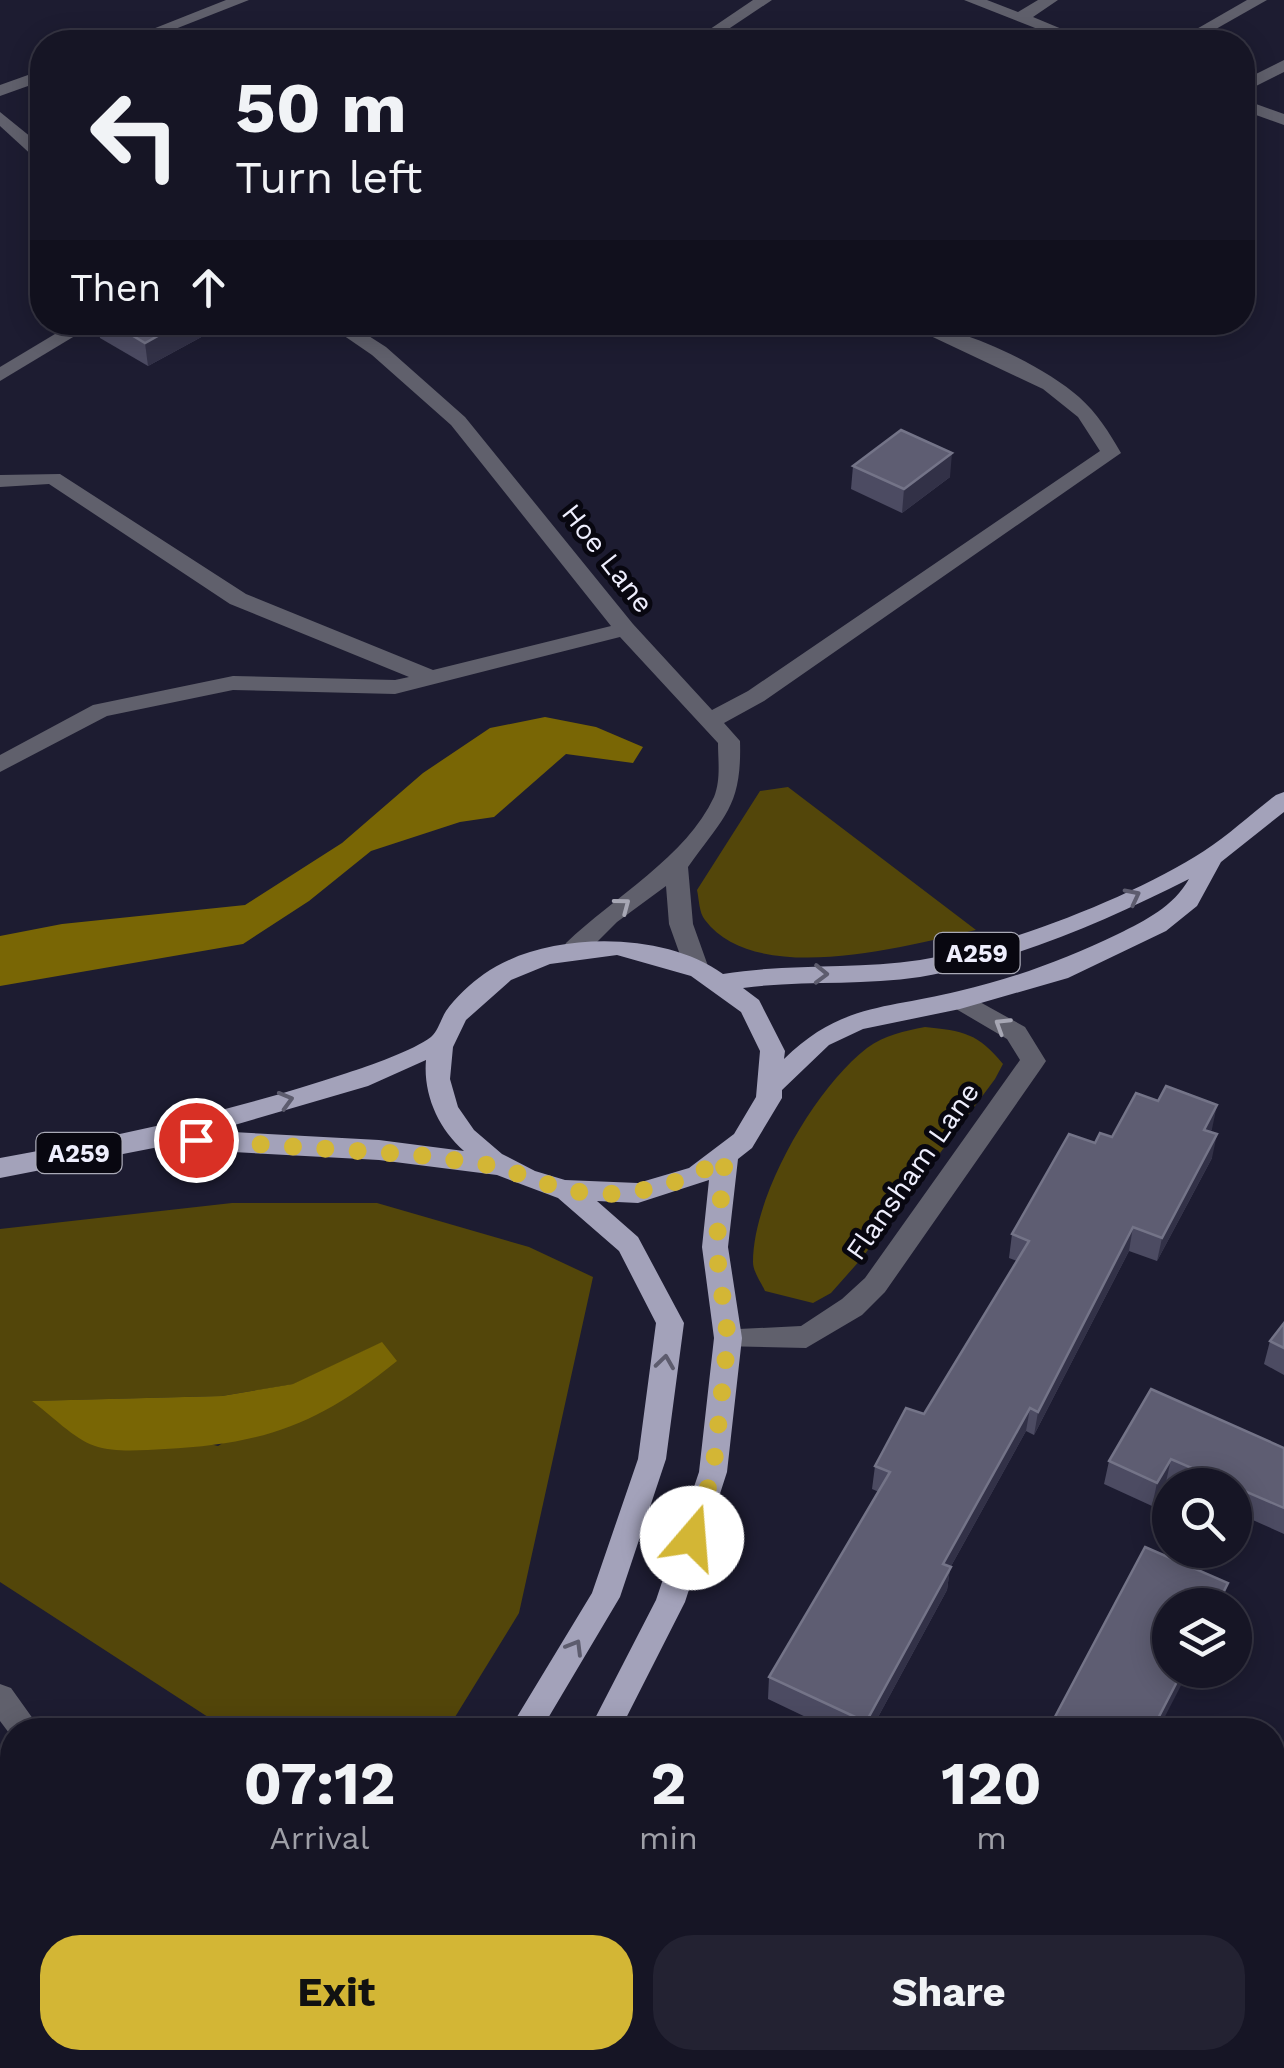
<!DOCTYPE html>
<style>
body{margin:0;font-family:"Work Sans",sans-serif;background:#232232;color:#f1f3f6;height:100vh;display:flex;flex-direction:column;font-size:38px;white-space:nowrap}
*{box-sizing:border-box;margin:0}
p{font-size:32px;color:#9e9fa7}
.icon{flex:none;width:55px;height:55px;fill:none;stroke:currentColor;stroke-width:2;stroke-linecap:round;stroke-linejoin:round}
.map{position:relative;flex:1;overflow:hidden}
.details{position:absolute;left:0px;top:1718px;width:1285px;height:352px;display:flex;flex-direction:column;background:#161525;border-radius:40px 40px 0 0;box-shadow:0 5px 25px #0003,0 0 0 2px #353442}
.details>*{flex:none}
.top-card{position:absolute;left:30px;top:30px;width:1225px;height:305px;border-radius:40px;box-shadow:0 5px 25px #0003,0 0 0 2px #353442;background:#161525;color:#f1f3f6;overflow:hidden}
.tools{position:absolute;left:1152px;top:1468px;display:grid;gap:20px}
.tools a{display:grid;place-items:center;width:100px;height:100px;border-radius:50%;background:#161525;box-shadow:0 5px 25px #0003,0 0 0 2px #353442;font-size:50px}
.pin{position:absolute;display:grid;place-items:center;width:85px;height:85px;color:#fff;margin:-42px;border:5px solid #fff;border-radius:50%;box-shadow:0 2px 10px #0007}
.me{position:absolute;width:110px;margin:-55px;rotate:18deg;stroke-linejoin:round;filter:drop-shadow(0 0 8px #0008)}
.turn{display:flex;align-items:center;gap:35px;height:210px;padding:0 40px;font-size:45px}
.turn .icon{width:130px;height:130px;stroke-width:2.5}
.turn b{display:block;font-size:70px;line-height:85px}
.then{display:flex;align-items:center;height:95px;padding:0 40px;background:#0003;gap:20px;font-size:38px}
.eta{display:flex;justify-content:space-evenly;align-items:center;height:170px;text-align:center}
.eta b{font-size:60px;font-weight:700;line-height:70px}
.cta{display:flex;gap:20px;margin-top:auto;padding:20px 40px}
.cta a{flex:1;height:115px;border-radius:40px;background:#d3b635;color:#111;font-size:40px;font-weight:700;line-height:115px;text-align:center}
.cta a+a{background:#232232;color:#f1f3f6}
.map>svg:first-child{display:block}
.green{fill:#53460a;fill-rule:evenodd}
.water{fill:#796605}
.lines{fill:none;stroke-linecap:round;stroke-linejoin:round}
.stream{fill:#796605;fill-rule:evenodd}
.minor{fill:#60606c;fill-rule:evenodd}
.major{fill:#a3a2ba;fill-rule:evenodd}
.wall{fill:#4c4b62}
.shaded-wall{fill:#323147}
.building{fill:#5e5d72;stroke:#747488;stroke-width:2.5}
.oneway{stroke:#5d5c6e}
.oneway2{stroke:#a7a7b4}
.route{stroke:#d3b635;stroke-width:18;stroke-dasharray:0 32.4}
.labels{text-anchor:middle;stroke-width:10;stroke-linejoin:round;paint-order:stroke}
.shield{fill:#080710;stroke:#a9a9b6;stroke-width:2.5}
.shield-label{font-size:25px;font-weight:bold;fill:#eeeefd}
.street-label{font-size:28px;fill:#eeeefd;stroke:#080710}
</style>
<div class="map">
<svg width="1284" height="2068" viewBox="0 0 1284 2068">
<rect width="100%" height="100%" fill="#1d1c31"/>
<!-- green -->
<g class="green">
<path d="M 788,787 L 976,930 C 907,946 756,988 705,920 C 699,913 699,899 697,890 L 760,791 Z"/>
<path d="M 925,1027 C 963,1031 978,1033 1003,1064 L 995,1079 L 862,1258 L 831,1293 L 813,1303 L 765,1291 C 761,1282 753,1272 753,1262 C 753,1195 815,1088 867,1048 C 885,1035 904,1031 925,1027 Z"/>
<path d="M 232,1203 L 377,1203 L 529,1247 L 593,1277 L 519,1613 L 447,1730 L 228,1730 L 0,1582 L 0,1229 ZM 381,1343 L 218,1446 L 35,1401 L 222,1396 L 294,1384 Z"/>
<path d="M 12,2041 L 12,2058 L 261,2058 L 254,2068 L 0,2068 L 0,2059 Z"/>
</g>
<!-- water -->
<g class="water">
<path d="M 545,717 L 596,727 L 643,747 L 633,763 L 566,754 L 494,817 L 460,822 L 371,851 L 309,901 L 243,944 L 0,986 L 0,936 L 62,924 L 245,905 L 342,843 L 423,773 L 490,728 Z"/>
<path d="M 382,1342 L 397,1361 C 319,1424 265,1444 165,1449 C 143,1450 116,1453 95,1446 C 74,1439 51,1415 32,1401 L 222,1396 L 293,1384 Z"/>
</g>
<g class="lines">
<!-- stream -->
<path class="stream" d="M 12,1974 C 13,1989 17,2007 0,2013 L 0,1983 Z"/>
<!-- minor -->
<g class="minor">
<path d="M 226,0 L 249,0 L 142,42 L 120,42 Z"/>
<path d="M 753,0 L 772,0 L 709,42 L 691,42 Z"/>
<path d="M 964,0 L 987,0 L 1018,12 L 1038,0 L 1058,0 L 1033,17 L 1093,42 L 1071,42 Z"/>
<path d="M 1247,0 L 1267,0 L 1193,42 L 1174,42 Z"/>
<path d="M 1284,60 L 1284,72 L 1242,93 L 1242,81 Z"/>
<path d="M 42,70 L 42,81 L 0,96 L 0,85 Z"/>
<path d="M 1242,99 L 1284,114 L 1284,125 L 1242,110 Z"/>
<path d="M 0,112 L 42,146 L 42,160 L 36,159 L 0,126 Z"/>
<path d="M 75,322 L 98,322 L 0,381 L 0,367 Z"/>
<path d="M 324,322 L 347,322 L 386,347 L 465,417 L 633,624 L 712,710 L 748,691 L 1100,451 L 1078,417 L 1043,389 L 901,322 C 952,322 1040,363 1079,397 C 1097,413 1109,432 1121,453 L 764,701 L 724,723 L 740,741 C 742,807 724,816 688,867 L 693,924 L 708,966 L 705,972 L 687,972 L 684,966 L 669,924 L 666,886 L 617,922 L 584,955 L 566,955 L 563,949 L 566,943 C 613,898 687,856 714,797 C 721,780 718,760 718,743 L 620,637 L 395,694 L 233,690 L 107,716 L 0,772 L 0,755 L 93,705 L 233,676 L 395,680 L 409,677 L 230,604 L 49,484 L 0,487 L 0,475 L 60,474 L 246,594 L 433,670 L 611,626 L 451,425 L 372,355 Z"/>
<path d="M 960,991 L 1025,1027 L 1046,1061 L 1042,1067 L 885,1292 L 862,1315 L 806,1348 L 718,1346 L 714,1338 L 718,1330 L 801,1326 L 842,1299 L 865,1278 L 1020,1060 L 1007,1039 L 951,1006 L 948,1000 Z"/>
<path d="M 0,1684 L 11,1688 L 41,1730 L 12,1730 L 12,1737 L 0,1721 Z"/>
<path d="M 12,1834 L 12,1874 L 0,1880 L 0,1840 Z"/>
</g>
<!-- major -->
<g class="major">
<path d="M 1284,792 L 1284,812 L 1221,862 L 1197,906 L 1166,931 L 1068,978 L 960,1009 L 863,1029 L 829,1045 L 782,1090 L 782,1098 L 752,1148 L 738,1159 L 728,1247 L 742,1338 L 727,1472 L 685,1602 L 620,1730 L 589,1730 L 656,1600 L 699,1472 L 714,1338 L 702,1247 L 709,1180 L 638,1203 L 597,1201 L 638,1237 L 684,1323 L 666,1459 L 620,1597 L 541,1730 L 509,1730 L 592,1593 L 638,1459 L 656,1323 L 619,1251 L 558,1198 L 497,1175 L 379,1160 L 179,1149 L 169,1145 L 0,1178 L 0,1158 C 118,1136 233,1111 347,1073 C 369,1066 414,1050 431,1037 C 438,1031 441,1019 446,1011 C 455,998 471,983 484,974 C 545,931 662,930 723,974 C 788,963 854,970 920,960 C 1004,947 1133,897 1204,851 C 1229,835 1252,813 1276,795 ZM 1189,879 C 1173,907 1146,920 1118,934 C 1066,959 1015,978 959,991 C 887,1009 841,1003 784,1059 L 785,1051 L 759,1000 L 743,988 C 802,980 861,986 920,977 C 1012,962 1106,921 1189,879 ZM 617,955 L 691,976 L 741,1012 L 760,1051 L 756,1097 L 734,1134 L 689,1168 L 638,1183 L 565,1180 L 535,1171 L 502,1154 L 474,1130 L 458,1107 L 450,1079 L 453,1047 L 466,1020 L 511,980 L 550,964 ZM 426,1060 C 423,1094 438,1128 464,1151 L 379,1140 L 214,1131 L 368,1086 Z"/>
<path d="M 322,2058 L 356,2058 L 354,2068 L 320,2068 Z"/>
<path d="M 383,2058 L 429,2058 L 425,2068 L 378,2068 Z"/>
</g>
</g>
<!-- wall -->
<g class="wall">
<path d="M 97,322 L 229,322 L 148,366 L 100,338 Z"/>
<path d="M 853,466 L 950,477 L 902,513 L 851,489 Z"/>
<path d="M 1212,1129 L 1210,1132 L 1212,1158 L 1157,1261 L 1129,1251 L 1034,1435 L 1026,1431 L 950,1568 L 947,1590 L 871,1730 L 833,1730 L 768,1699 L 769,1677 L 879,1492 L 872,1489 L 875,1466 L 924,1414 L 1017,1261 L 1009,1258 L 1012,1234 L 1095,1143 L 1112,1137 Z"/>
<path d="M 1284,1323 L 1284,1375 L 1264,1364 L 1270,1341 Z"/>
<path d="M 1284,1448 L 1284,1534 L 1235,1512 L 1235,1485 L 1173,1485 L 1166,1482 L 1152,1506 L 1104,1484 L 1109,1461 Z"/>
<path d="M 874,2058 L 1128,2058 L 1150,2068 L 896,2068 Z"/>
</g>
<!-- shaded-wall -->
<g class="shaded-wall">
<path d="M 183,322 L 229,322 L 148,366 L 145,343 Z"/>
<path d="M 952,453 L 950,477 L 902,513 L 904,489 Z"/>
<path d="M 1217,1105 L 1212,1129 L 1199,1154 L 1204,1130 Z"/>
<path d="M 1217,1134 L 1212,1158 L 1157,1261 L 1162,1238 Z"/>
<path d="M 1133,1227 L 1129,1251 L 1034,1435 L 1038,1412 Z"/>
<path d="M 1030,1408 L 1026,1431 L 950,1568 L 947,1590 L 871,1730 L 865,1730 L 866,1722 L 943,1564 Z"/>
<path d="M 1171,1459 L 1166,1482 L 1152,1506 L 1157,1483 Z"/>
<path d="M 1228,1583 L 1222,1605 L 1217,1605 Z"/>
<path d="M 1183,1670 L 1189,1670 L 1158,1730 L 1152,1730 Z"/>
</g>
<!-- building -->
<g class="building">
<path d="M 110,322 L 183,322 L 145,343 Z"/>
<path d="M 901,430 L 952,453 L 904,489 L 853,466 Z"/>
<path d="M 1166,1086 L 1217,1105 L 1204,1130 L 1217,1134 L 1162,1238 L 1133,1227 L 1038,1412 L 1030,1408 L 943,1564 L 951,1567 L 866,1722 L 769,1677 L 890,1472 L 875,1466 L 906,1408 L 924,1414 L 1029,1241 L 1012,1234 L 1069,1134 L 1095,1143 L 1100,1133 L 1112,1137 L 1136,1093 L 1158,1101 Z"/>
<path d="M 1284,1323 L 1284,1348 L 1270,1341 Z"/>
<path d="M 1151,1389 L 1284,1448 L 1284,1508 L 1235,1487 L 1235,1485 L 1231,1485 L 1171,1459 L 1157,1483 L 1109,1461 Z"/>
<path d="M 1145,1547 L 1228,1583 L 1217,1605 L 1170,1605 L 1170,1670 L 1183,1670 L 1152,1730 L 1048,1730 Z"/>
<path d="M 919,2058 L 1128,2058 L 1150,2068 L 940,2068 Z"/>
</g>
<!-- one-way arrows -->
<defs><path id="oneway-chevron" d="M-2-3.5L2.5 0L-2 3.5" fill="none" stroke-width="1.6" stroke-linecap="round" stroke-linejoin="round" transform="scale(2.5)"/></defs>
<g class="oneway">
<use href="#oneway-chevron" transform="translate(1133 896) rotate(-27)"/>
<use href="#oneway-chevron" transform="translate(821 974) rotate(1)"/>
<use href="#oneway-chevron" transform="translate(286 1100) rotate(-16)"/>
<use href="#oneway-chevron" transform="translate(665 1362) rotate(-82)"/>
<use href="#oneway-chevron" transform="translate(575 1647) rotate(-59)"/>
</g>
<g class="oneway2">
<use href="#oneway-chevron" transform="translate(623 905) rotate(-37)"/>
<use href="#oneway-chevron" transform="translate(1002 1025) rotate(-148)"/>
</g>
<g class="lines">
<!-- route -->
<path class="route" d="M 196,1140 L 418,1155 L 496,1166 L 567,1191 L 610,1194 L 652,1189 L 691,1177 L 725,1158 L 716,1248 L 728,1338 L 713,1472 L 692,1538"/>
</g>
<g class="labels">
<!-- shield labels -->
<g class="shield">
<rect x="934.5" y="933" width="85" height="40" rx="8"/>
<rect x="36.5" y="1133" width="85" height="40" rx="8"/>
</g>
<g class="shield-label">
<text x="977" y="962">A259</text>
<text x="79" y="1162">A259</text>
</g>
<!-- street labels -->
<g class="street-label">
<text transform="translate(608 558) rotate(52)" y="10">Hoe Lane</text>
<text transform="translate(912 1171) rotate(-55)" y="10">Flansham Lane</text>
</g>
</g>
</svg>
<div class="tools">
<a><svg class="icon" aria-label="search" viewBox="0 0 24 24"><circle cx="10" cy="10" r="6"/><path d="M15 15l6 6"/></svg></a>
<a><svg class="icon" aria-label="layers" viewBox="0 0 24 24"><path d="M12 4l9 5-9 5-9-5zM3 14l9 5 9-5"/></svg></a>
</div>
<div class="pin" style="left:196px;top:1140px;background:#d93025"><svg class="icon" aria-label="arrive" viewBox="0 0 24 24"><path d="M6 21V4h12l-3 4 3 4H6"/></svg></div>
<svg class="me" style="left:692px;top:1538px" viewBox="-20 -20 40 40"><circle r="19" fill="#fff"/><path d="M0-13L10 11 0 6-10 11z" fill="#d3b635"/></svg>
<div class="top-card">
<div class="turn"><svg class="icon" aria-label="left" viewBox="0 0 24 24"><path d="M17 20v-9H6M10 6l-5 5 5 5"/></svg><div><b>50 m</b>Turn left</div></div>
<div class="then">Then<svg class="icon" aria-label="ahead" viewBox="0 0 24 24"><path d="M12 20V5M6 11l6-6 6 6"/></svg></div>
</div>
<section class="details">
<div class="eta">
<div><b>07:12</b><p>Arrival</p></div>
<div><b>2</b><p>min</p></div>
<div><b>120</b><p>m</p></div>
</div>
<div class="cta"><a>Exit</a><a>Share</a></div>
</section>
</div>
